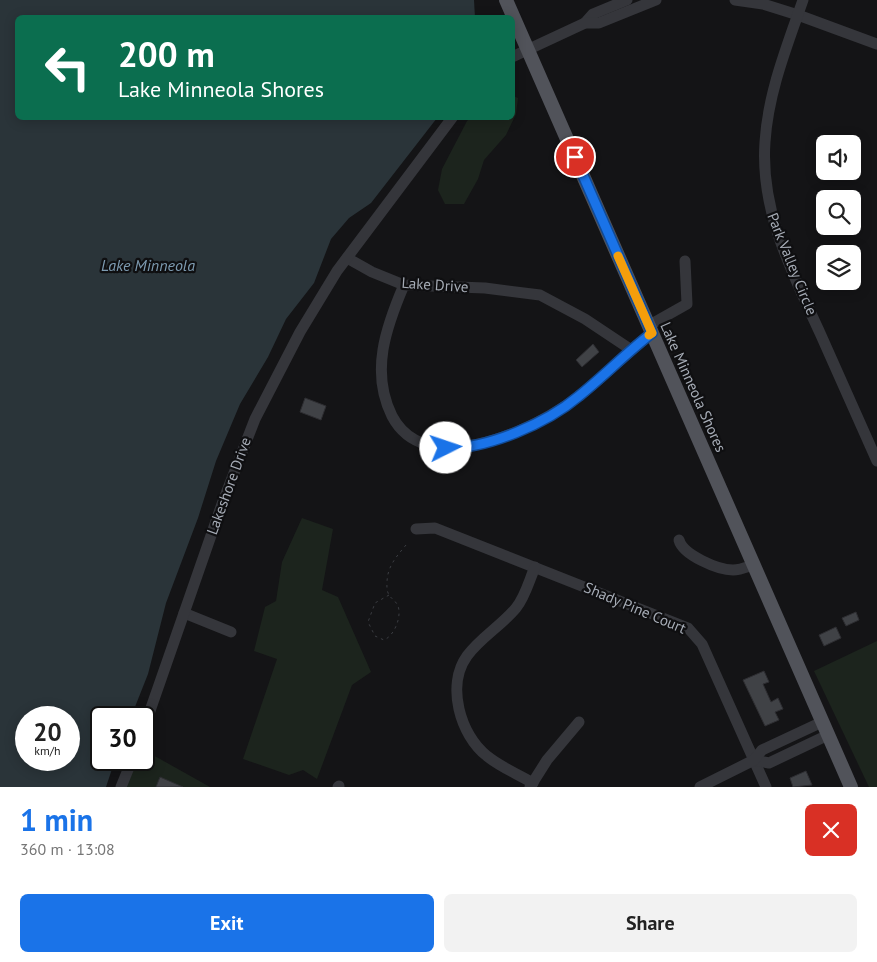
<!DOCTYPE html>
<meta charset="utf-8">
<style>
body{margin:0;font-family:"PT Sans",sans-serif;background:#f2f2f2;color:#222;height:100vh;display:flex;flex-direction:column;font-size:19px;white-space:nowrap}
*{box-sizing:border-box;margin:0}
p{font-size:16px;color:#767676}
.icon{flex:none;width:28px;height:28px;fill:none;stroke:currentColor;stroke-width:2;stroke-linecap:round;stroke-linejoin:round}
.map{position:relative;height:787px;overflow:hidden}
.side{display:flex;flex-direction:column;background:#fff;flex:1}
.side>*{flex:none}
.banner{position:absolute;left:15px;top:15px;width:500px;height:105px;border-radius:8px;box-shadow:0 2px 12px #0003;background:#0b6e4f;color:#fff;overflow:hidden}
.tools{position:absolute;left:816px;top:135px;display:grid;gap:10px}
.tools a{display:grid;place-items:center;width:45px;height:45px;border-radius:8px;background:#fff;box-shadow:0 2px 12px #0003;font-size:25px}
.speed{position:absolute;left:15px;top:706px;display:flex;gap:10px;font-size:25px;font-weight:700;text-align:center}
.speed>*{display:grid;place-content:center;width:65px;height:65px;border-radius:50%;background:#fff;box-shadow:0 2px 12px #0003;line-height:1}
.speed small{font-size:12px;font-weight:400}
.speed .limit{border:2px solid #111;border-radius:8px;background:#fff;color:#111}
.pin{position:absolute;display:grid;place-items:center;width:42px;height:42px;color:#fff;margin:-21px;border:2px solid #fff;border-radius:50%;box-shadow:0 1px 5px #0007}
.me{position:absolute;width:55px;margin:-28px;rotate:86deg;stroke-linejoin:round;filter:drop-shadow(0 0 4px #0008)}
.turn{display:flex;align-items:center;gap:18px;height:105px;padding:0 20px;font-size:22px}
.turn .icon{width:65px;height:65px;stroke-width:2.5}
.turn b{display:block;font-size:35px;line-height:42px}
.round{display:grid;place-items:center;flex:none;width:52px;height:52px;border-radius:8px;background:#f2f2f2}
.overview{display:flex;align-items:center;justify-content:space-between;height:85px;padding:0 20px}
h1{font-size:30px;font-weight:600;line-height:38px;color:#1a73e8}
.action{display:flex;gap:10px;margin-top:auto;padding:10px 20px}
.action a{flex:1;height:58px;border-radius:8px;background:#1a73e8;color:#fff;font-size:20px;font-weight:600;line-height:58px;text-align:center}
.action a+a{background:#f2f2f2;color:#222}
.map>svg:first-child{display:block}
.green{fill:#1c241d}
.water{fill:#2a3439;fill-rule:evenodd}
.building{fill:#404246;stroke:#2e2e32}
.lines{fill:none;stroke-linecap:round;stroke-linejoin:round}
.path{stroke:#3b3d42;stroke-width:1;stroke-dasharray:2.5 4;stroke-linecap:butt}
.minor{stroke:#35363b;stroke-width:11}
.major{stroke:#51535a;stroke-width:14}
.route-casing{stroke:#114b97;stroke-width:12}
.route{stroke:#1a73e8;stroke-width:9}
.slow{stroke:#f59e0b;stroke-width:9}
.labels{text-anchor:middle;stroke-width:4.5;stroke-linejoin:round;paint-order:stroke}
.street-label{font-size:15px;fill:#a6acb6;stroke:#0f0f11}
.water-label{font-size:16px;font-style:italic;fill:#7d9bb1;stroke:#0f0f11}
</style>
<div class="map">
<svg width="877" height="787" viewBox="0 0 877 787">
<rect width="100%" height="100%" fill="#141416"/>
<!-- green -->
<g class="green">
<path d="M 513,96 L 518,98 L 516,114 L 506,135 L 484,160 L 478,179 L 464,204 L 445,204 L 438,190 L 442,169 L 467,121 L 470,118 L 512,118 Z"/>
<path d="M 302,518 L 333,529 L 322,590 L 338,597 L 371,672 L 352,685 L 317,779 L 303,770 L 289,775 L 243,759 L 277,659 L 254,651 L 265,607 L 276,601 L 282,562 Z"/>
<path d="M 877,641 L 877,787 L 869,787 L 814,671 Z"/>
<path d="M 144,750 L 210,787 L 126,787 L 137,760 L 144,760 Z"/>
</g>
<!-- water -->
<path class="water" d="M 0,0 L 474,0 L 475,18 L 18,18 L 18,118 L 437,118 L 371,203 L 349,218 L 331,239 L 314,283 L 286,319 L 268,357 L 240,404 L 216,461 L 198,518 L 166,603 L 148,674 L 131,717 L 101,718 L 101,760 L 115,760 L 106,787 L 0,787 ZM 26,718 L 69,718 L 69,760 L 26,760 Z"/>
<!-- building -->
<g class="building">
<path d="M 593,344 L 599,352 L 582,367 L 576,360 Z"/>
<path d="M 305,398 L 326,406 L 321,420 L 300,412 Z"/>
<path d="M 856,612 L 859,620 L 846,626 L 842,618 Z"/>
<path d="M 836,627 L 841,638 L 824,646 L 819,635 Z"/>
<path d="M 764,671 L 769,682 L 763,684 L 771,702 L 778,698 L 783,709 L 775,712 L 779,720 L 765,726 L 743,680 Z"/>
<path d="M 806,771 L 812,785 L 793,787 L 790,778 Z"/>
<path d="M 160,777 L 183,787 L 156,787 Z"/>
</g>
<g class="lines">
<!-- path -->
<path class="path" d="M 389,595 L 375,603 L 368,622 L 375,636 L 384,640 C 394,636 402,617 398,606 C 394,597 386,599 387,583 C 387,567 396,557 406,545"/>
<!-- minor -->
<g class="minor">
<path d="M 735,0 L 763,4 L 798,15 L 877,44"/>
<path d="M 803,0 C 787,46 768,93 765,142 C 760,211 792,272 820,333 C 839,375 858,418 877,461"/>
<path d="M 585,23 L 593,14 L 627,0"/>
<path d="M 512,57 L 585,23 L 599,23 L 656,0"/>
<path d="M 347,258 L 372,272 L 404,285 L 485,288 L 540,295 L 585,319 L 630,349"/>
<path d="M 404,285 C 386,327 370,372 392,416 C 425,479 526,433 568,404 C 598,384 623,355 652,333"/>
<path d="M 648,326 L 687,304 L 685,261"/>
<path d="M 416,529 L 435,528 L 688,628 L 702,644 L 766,787"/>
<path d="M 679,540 C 683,555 718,570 733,570 C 740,570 747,567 753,565"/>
<path d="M 184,613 L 231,632"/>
<path d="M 144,728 L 222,504 L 255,419 L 300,332 L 337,271 L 452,118"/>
<path d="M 754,760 L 769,763 L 828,735"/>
<path d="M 533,783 C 518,774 500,767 487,756 C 460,735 446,685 467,656 C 480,638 501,626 516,608 C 525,597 529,581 535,567"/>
<path d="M 121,787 L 132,760"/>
<path d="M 338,787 L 339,786"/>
<path d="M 530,787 L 547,760 L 579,722"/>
<path d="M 700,787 L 754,760 L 762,750 L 822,722"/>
</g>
<!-- major -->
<path class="major" d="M 506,0 L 851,787"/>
</g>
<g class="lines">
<defs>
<path id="route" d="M 446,448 C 488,449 547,423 579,396 C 604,376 626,353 652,333 L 575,157"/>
</defs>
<!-- route casing -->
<use href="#route" class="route-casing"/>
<!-- route -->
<use href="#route" class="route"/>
<!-- slow -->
<path class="slow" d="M 618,256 L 652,333 L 649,335"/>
</g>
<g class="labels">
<!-- street labels -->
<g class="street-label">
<text transform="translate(792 264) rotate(68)" y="5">Park Valley Circle</text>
<text transform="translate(435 285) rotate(4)" y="5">Lake Drive</text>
<text transform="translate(693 387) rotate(66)" y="5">Lake Minneola Shores</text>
<text transform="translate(229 486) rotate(-70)" y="5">Lakeshore Drive</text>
<text transform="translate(635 608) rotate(23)" y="5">Shady Pine Court</text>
</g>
<!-- water labels -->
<g class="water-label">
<text x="148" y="271">Lake Minneola</text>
</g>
</g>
</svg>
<div class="tools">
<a><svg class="icon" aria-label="sound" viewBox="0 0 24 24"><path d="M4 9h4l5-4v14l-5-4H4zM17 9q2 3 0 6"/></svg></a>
<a><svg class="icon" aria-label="search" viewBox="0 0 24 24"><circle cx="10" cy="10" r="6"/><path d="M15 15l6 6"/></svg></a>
<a><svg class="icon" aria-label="layers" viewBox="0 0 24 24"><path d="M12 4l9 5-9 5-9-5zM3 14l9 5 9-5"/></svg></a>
</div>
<div class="speed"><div>20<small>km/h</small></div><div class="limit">30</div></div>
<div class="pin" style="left:575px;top:157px;background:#d93025"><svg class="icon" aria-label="arrive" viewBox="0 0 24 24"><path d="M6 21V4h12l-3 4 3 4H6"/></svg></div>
<svg class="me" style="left:446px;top:448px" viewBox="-20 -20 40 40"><circle r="19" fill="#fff"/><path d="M0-13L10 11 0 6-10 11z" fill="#1a73e8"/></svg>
<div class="banner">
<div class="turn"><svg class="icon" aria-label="left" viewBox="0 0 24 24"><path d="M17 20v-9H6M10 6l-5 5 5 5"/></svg><div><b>200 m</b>Lake Minneola Shores</div></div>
</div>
</div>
<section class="side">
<div class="overview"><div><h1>1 min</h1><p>360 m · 13:08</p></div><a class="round" style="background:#d93025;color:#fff"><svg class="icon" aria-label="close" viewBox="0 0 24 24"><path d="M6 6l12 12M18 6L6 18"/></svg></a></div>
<div class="action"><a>Exit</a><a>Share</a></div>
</section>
